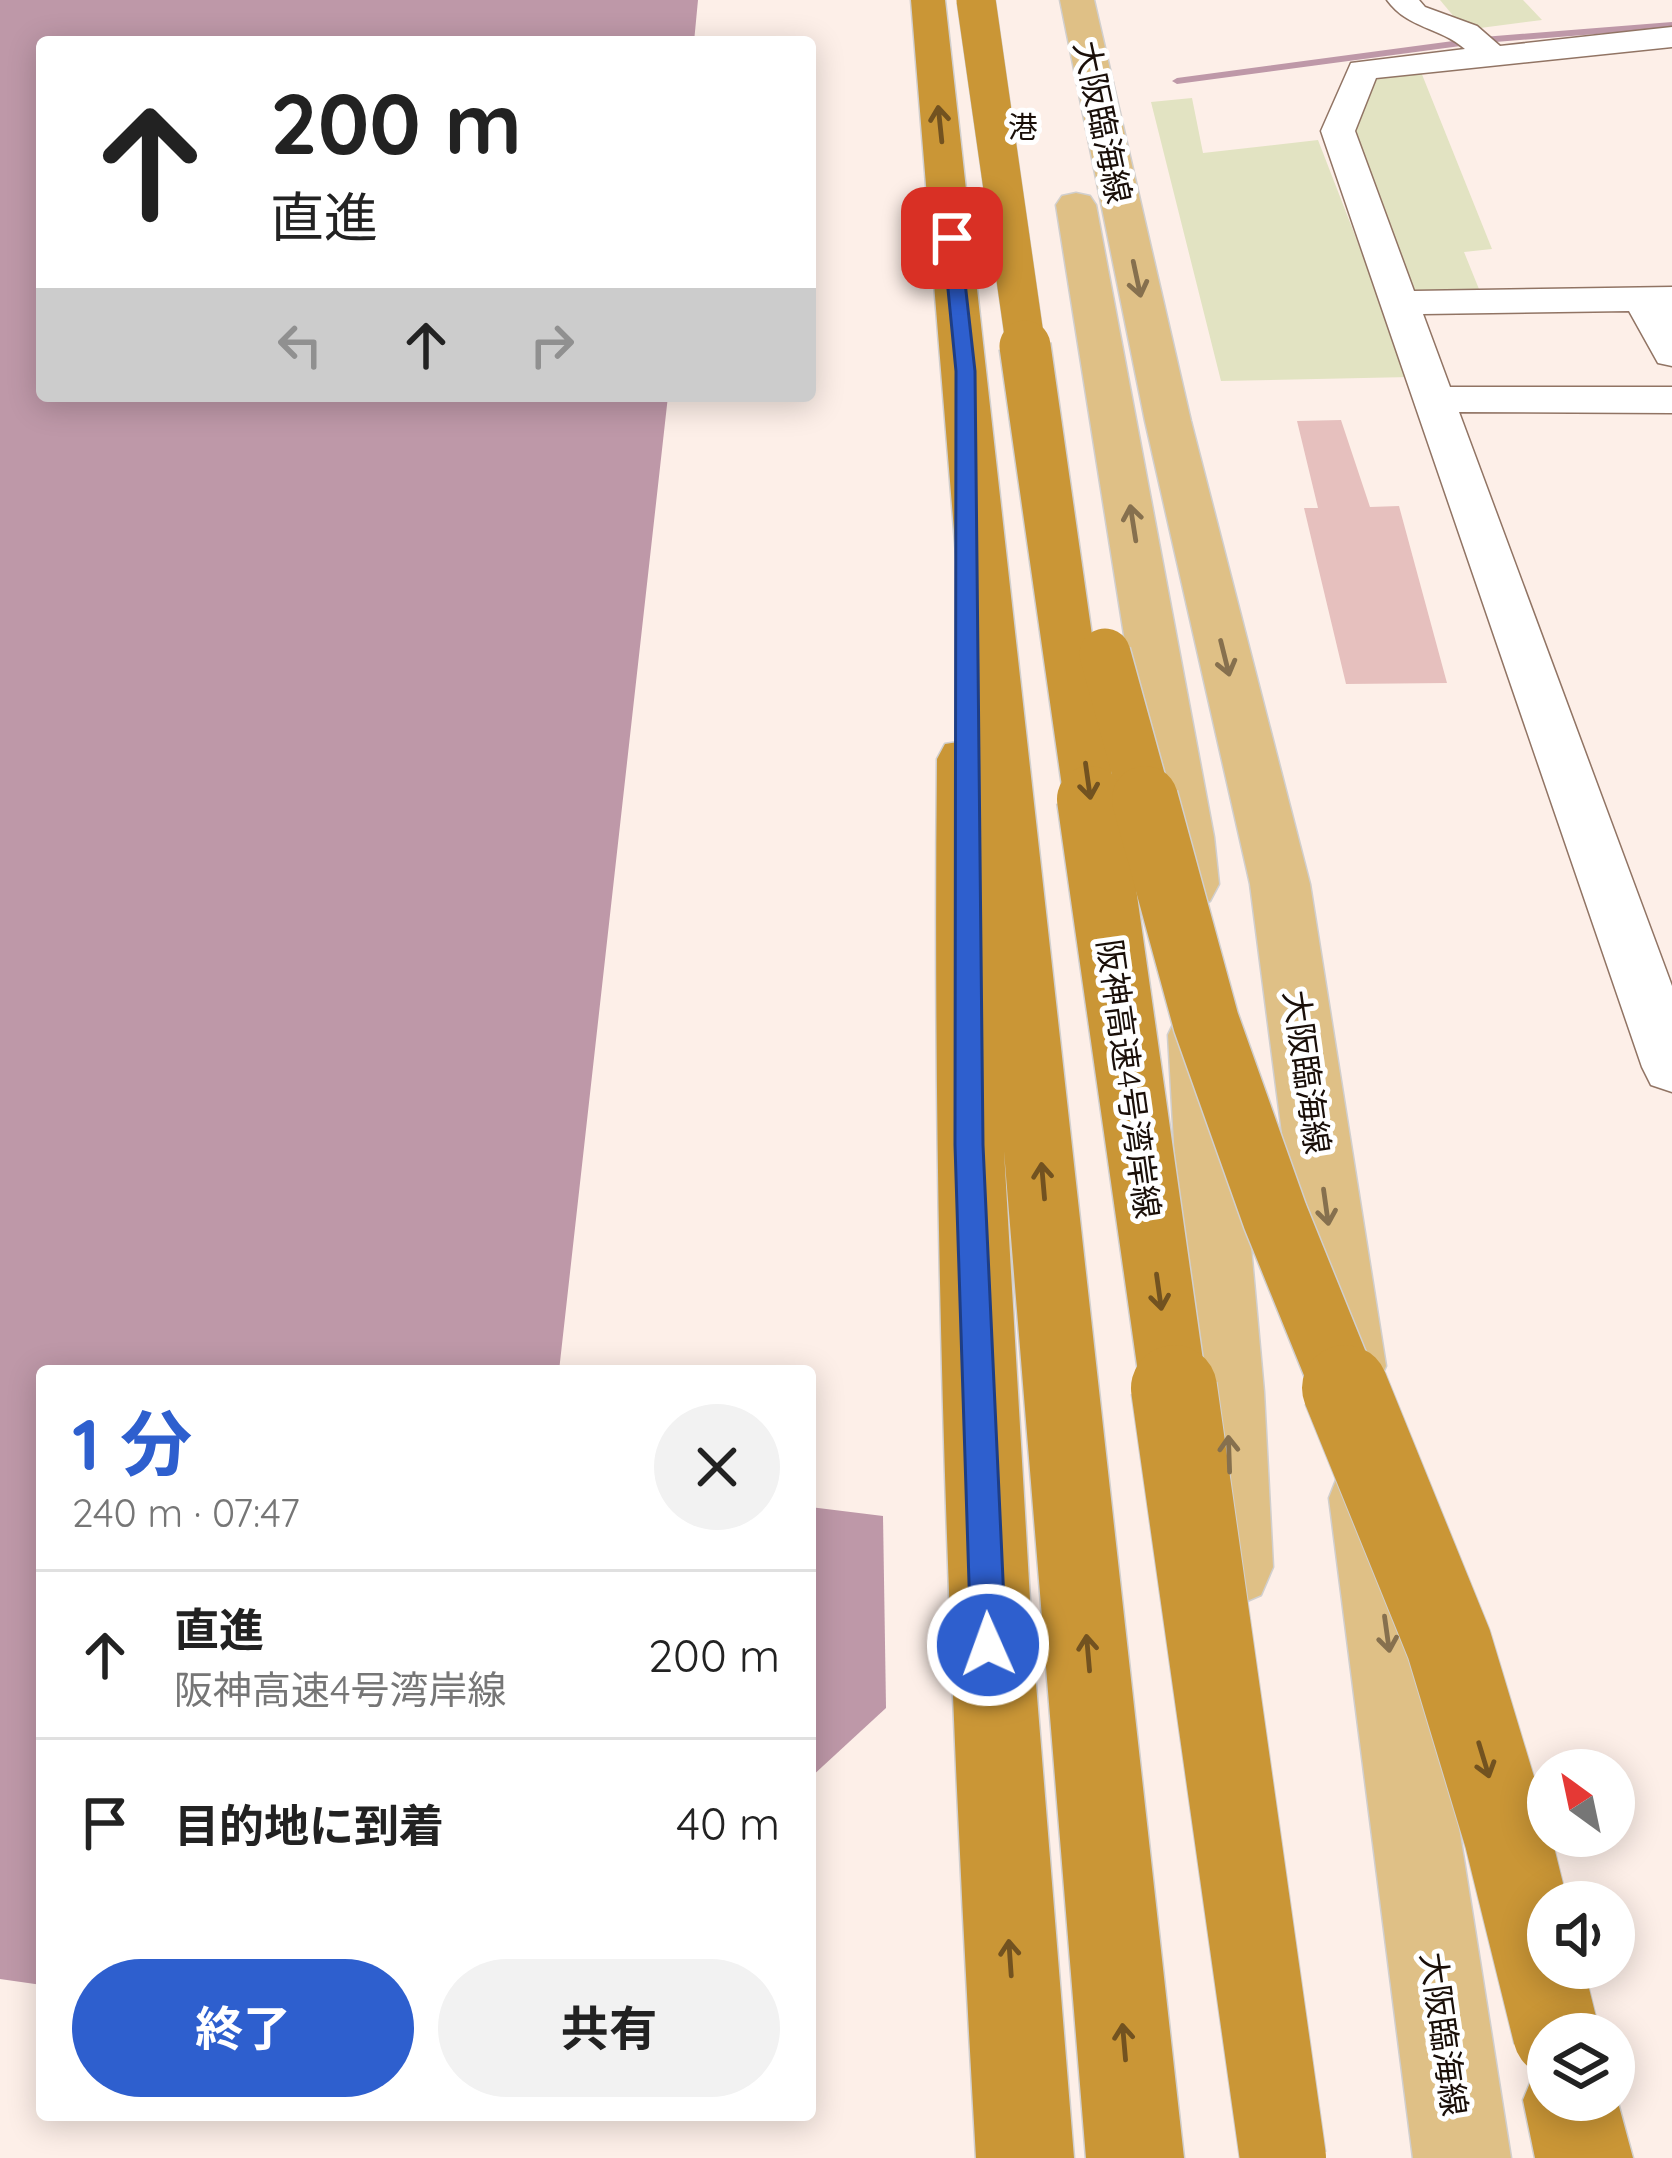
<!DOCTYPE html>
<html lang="ja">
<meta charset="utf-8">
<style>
body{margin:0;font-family:Quicksand,"Noto Sans JP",sans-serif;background:#f2f2f2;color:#222;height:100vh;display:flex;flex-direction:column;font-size:45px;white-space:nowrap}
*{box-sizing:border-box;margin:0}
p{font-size:39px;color:#767676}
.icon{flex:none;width:66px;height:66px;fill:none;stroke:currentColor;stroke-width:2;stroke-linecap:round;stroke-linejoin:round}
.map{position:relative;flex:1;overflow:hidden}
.panel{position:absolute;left:36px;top:1365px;width:780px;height:756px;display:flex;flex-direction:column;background:#fff;border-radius:12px;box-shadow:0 6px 30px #0003}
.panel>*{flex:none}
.banner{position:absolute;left:36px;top:36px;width:780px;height:366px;border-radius:12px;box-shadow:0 6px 30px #0003;background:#fff;color:#222;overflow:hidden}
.needle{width:78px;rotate:327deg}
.buttons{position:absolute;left:1527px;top:1749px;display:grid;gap:24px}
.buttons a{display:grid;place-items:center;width:108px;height:108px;border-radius:50%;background:#fff;box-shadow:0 6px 30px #0003;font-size:60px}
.pin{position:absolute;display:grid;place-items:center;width:102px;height:102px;color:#fff;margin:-51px;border-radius:24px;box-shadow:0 6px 18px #0006}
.me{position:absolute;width:132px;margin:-66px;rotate:358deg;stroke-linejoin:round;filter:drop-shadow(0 0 9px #0008)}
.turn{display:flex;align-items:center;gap:42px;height:252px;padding:0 36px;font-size:54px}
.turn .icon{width:156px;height:156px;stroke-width:2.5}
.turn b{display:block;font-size:84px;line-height:102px}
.lanes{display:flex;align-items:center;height:114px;padding:0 36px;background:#0003;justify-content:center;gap:60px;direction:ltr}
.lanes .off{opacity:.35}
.round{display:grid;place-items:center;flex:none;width:126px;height:126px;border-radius:63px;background:#f2f2f2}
.summary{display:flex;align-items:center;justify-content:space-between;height:204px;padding:0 36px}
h1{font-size:72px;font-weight:700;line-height:90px;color:#2e5fce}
.cta{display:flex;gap:24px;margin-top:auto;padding:24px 36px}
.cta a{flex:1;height:138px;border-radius:72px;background:#2e5fce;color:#fff;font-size:48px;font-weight:700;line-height:138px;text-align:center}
.cta a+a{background:#f2f2f2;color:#222}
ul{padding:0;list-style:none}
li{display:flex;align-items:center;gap:36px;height:168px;padding:0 36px;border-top:3px solid #e0e0e0}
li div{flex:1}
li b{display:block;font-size:45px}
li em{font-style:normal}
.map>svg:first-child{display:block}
.green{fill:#e2e3c2}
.water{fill:#be98a8}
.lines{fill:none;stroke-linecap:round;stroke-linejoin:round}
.stream{fill:#be98a8;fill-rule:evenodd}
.building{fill:#e6c0be}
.street-casing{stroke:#917464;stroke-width:3}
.primary-casing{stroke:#d1cfce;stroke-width:3}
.highway-casing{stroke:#d1cfce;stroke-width:3}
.street{fill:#fff;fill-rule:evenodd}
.primary{fill:#dfc086;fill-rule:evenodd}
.highway{fill:#ca9636;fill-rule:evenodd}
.highway-bridge-far3-casing{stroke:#d1cfce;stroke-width:40;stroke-linecap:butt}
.highway-bridge-far2-casing{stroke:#d1cfce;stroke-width:54;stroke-linecap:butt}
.highway-bridge-far1-casing{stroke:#d1cfce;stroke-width:69;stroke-linecap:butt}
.highway-bridge-casing{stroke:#d1cfce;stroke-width:88;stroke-linecap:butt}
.highway-bridge-far3{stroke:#ca9636;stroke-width:39}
.highway-bridge-far2{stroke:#ca9636;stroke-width:51}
.highway-bridge-far1{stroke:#ca9636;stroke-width:66}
.highway-bridge{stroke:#ca9636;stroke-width:86}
.oneway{stroke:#725220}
.oneway2{stroke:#86704e}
.route{fill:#2e5fce;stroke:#1e3e86;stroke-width:3}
.labels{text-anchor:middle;stroke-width:10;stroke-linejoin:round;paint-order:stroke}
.far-neighbourhood-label{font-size:30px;fill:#1a0f09;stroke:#fff}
.street-label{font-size:33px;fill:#1a0f09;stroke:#fff}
</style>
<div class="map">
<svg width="1672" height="2158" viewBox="0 0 1672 2158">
<rect width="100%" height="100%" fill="#fdefe8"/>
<!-- green -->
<g class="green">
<path d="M 1440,0 L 1523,0 L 1542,20 L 1465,30 Z"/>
<path d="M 1370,72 L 1421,72 L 1492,249 L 1464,252 L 1483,299 L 1400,302 L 1344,130 Z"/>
<path d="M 1192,98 L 1203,153 L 1318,140 L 1410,377 L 1221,381 L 1151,102 Z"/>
</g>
<!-- water -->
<g class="water">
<path d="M 0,0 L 698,0 L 694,42 L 42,42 L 42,396 L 668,396 L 559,1371 L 42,1371 L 42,1985 L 0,1979 Z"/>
<path d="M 810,1507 L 883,1516 L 886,1708 L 810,1778 Z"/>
</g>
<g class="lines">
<!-- stream -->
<path class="stream" d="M 1672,22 L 1672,28 L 1483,43 L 1177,84 L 1172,81 L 1177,78 L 1483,37 Z"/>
</g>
<!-- building -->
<path class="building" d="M 1341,420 L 1370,507 L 1399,506 L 1447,683 L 1346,684 L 1304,508 L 1318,508 L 1297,421 Z"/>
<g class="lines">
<defs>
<path id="street" d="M 1387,0 L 1419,0 L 1425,7 L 1477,26 L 1500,46 L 1672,27 L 1672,47 L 1376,78 L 1355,131 L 1414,291 L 1672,287 L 1672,366 L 1658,363 L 1629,311 L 1423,314 L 1450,387 L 1672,387 L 1672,413 L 1459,412 L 1672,986 L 1672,1092 L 1651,1085 L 1642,1067 L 1321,131 L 1351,63 L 1465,49 C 1440,27 1408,29 1387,0 Z"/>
<g id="primary">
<path d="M 1060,0 L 1094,0 L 1191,421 L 1310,884 L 1386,1366 L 1375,1391 L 1349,1402 L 1323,1391 L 1312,1366 L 1250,884 L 1145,421 Z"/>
<path d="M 1076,193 L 1090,196 L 1096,205 L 1214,837 L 1219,884 L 1210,901 L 1189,908 L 1168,901 L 1159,884 L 1156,837 L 1056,205 L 1062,196 Z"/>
<path d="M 1200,1008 L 1223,1016 L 1232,1035 L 1264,1392 L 1273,1567 L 1261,1595 L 1233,1607 L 1205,1595 L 1193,1567 L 1188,1392 L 1168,1035 L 1177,1016 Z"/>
<path d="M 1368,1459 L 1396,1470 L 1407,1498 L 1511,2158 L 1413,2158 L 1329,1498 L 1340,1470 Z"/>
</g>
<g id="highway">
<path d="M 911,0 L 945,0 L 1184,2158 L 1086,2158 L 1004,1151 L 1032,1634 L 1074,2158 L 976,2158 C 949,1692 932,1226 937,759 L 945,744 L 971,740 Z"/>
<path d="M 1548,2061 L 1548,2100 L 1614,2100 L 1614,2088 L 1633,2158 L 1535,2158 L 1523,2100 L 1537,2066 Z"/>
</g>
</defs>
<!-- street casing -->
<use href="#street" class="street-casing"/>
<!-- primary casing -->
<use href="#primary" class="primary-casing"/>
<!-- highway casing -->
<use href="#highway" class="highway-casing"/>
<!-- street -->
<use href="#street" class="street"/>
<!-- primary -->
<use href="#primary" class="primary"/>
<!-- highway -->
<use href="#highway" class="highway"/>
<defs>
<path id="highway-bridge-far3" d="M 976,0 L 1026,349"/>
<g id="highway-bridge-far2">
<path d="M 1025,346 L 1090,802"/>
<path d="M 1105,654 L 1146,802"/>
</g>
<g id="highway-bridge-far1">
<path d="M 1090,799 L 1174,1391"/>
<path d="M 1145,799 L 1206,1022 L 1275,1216 L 1346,1391"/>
</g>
<g id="highway-bridge">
<path d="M 1174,1388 L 1283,2158"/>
<path d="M 1345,1388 L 1449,1644 L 1507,1836 L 1556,2034"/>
</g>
</defs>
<!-- highway-bridge-far3 casing -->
<use href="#highway-bridge-far3" class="highway-bridge-far3-casing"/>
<!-- highway-bridge-far2 casing -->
<use href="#highway-bridge-far2" class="highway-bridge-far2-casing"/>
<!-- highway-bridge-far1 casing -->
<use href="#highway-bridge-far1" class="highway-bridge-far1-casing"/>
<!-- highway-bridge casing -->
<use href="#highway-bridge" class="highway-bridge-casing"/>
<!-- highway-bridge-far3 -->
<use href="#highway-bridge-far3" class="highway-bridge-far3"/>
<!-- highway-bridge-far2 -->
<use href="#highway-bridge-far2" class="highway-bridge-far2"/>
<!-- highway-bridge-far1 -->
<use href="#highway-bridge-far1" class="highway-bridge-far1"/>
<!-- highway-bridge -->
<use href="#highway-bridge" class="highway-bridge"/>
</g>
<!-- one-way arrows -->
<defs><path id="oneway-shaft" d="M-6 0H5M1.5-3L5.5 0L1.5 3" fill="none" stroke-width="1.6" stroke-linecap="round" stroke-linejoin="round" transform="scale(3)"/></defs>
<g class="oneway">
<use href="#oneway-shaft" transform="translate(940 124) rotate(-96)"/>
<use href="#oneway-shaft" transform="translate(1088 781) rotate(82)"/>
<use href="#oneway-shaft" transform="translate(1043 1181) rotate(-95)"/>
<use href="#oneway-shaft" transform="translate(1159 1292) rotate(82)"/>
<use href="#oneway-shaft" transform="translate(1088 1653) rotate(-95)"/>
<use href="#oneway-shaft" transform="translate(1484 1760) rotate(73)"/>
<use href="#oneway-shaft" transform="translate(1010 1958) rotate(-94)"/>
<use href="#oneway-shaft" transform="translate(1124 2042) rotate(-95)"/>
</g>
<g class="oneway2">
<use href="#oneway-shaft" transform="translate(1137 279) rotate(78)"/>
<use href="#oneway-shaft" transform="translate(1133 523) rotate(-99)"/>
<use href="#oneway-shaft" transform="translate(1225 658) rotate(76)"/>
<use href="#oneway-shaft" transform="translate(1326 1207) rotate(82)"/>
<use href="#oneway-shaft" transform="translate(1229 1454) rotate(-92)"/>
<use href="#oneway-shaft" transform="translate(1387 1634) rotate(82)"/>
</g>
<!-- route -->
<path class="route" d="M 952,233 L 960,238 L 975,371 L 983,1145 L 1006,1645 L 1001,1657 L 988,1662 L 976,1657 L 971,1645 L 955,1145 L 956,371 L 943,238 Z"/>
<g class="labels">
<!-- far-neighbourhood labels -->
<g class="far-neighbourhood-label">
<text x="1023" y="138">港</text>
</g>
<!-- street labels -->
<g class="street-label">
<text transform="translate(1103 122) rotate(78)" y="12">大阪臨海線</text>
<text transform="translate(1307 1072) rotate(82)" y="12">大阪臨海線</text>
<text transform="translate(1129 1079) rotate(82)" y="12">阪神高速4号湾岸線</text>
<text transform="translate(1444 2034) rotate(82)" y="12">大阪臨海線</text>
</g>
</g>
</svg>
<div class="buttons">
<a><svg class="needle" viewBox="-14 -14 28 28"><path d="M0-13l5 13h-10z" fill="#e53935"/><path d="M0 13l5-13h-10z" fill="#767676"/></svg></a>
<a><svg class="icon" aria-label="sound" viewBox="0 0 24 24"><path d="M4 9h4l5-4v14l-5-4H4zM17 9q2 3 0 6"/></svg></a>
<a><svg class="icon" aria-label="layers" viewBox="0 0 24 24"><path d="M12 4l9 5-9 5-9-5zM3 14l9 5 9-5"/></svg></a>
</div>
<div class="pin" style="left:952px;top:238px;background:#d93025"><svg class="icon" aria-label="arrive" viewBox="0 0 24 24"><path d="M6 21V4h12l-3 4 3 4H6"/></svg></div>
<svg class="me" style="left:988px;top:1645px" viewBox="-20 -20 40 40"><circle r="17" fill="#2e5fce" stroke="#fff" stroke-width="3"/><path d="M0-11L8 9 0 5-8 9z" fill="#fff"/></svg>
<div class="banner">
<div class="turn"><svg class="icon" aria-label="ahead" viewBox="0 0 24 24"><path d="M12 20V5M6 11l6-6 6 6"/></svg><div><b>200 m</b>直進</div></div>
<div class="lanes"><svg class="icon off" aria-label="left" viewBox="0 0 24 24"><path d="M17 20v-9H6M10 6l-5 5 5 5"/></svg><svg class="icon" aria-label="ahead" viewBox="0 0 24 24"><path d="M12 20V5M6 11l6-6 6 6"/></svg><svg class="icon off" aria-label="right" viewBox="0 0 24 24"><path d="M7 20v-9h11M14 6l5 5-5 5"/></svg></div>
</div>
<section class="panel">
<div class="summary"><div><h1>1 分</h1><p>240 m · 07:47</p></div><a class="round"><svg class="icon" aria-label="close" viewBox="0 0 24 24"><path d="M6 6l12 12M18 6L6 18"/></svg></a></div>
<ul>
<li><svg class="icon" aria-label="ahead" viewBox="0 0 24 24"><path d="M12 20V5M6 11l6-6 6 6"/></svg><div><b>直進</b><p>阪神高速4号湾岸線</p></div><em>200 m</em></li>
<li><svg class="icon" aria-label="arrive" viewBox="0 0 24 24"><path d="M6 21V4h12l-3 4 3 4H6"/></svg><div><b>目的地に到着</b></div><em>40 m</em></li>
</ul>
<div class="cta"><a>終了</a><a>共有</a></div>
</section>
</div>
